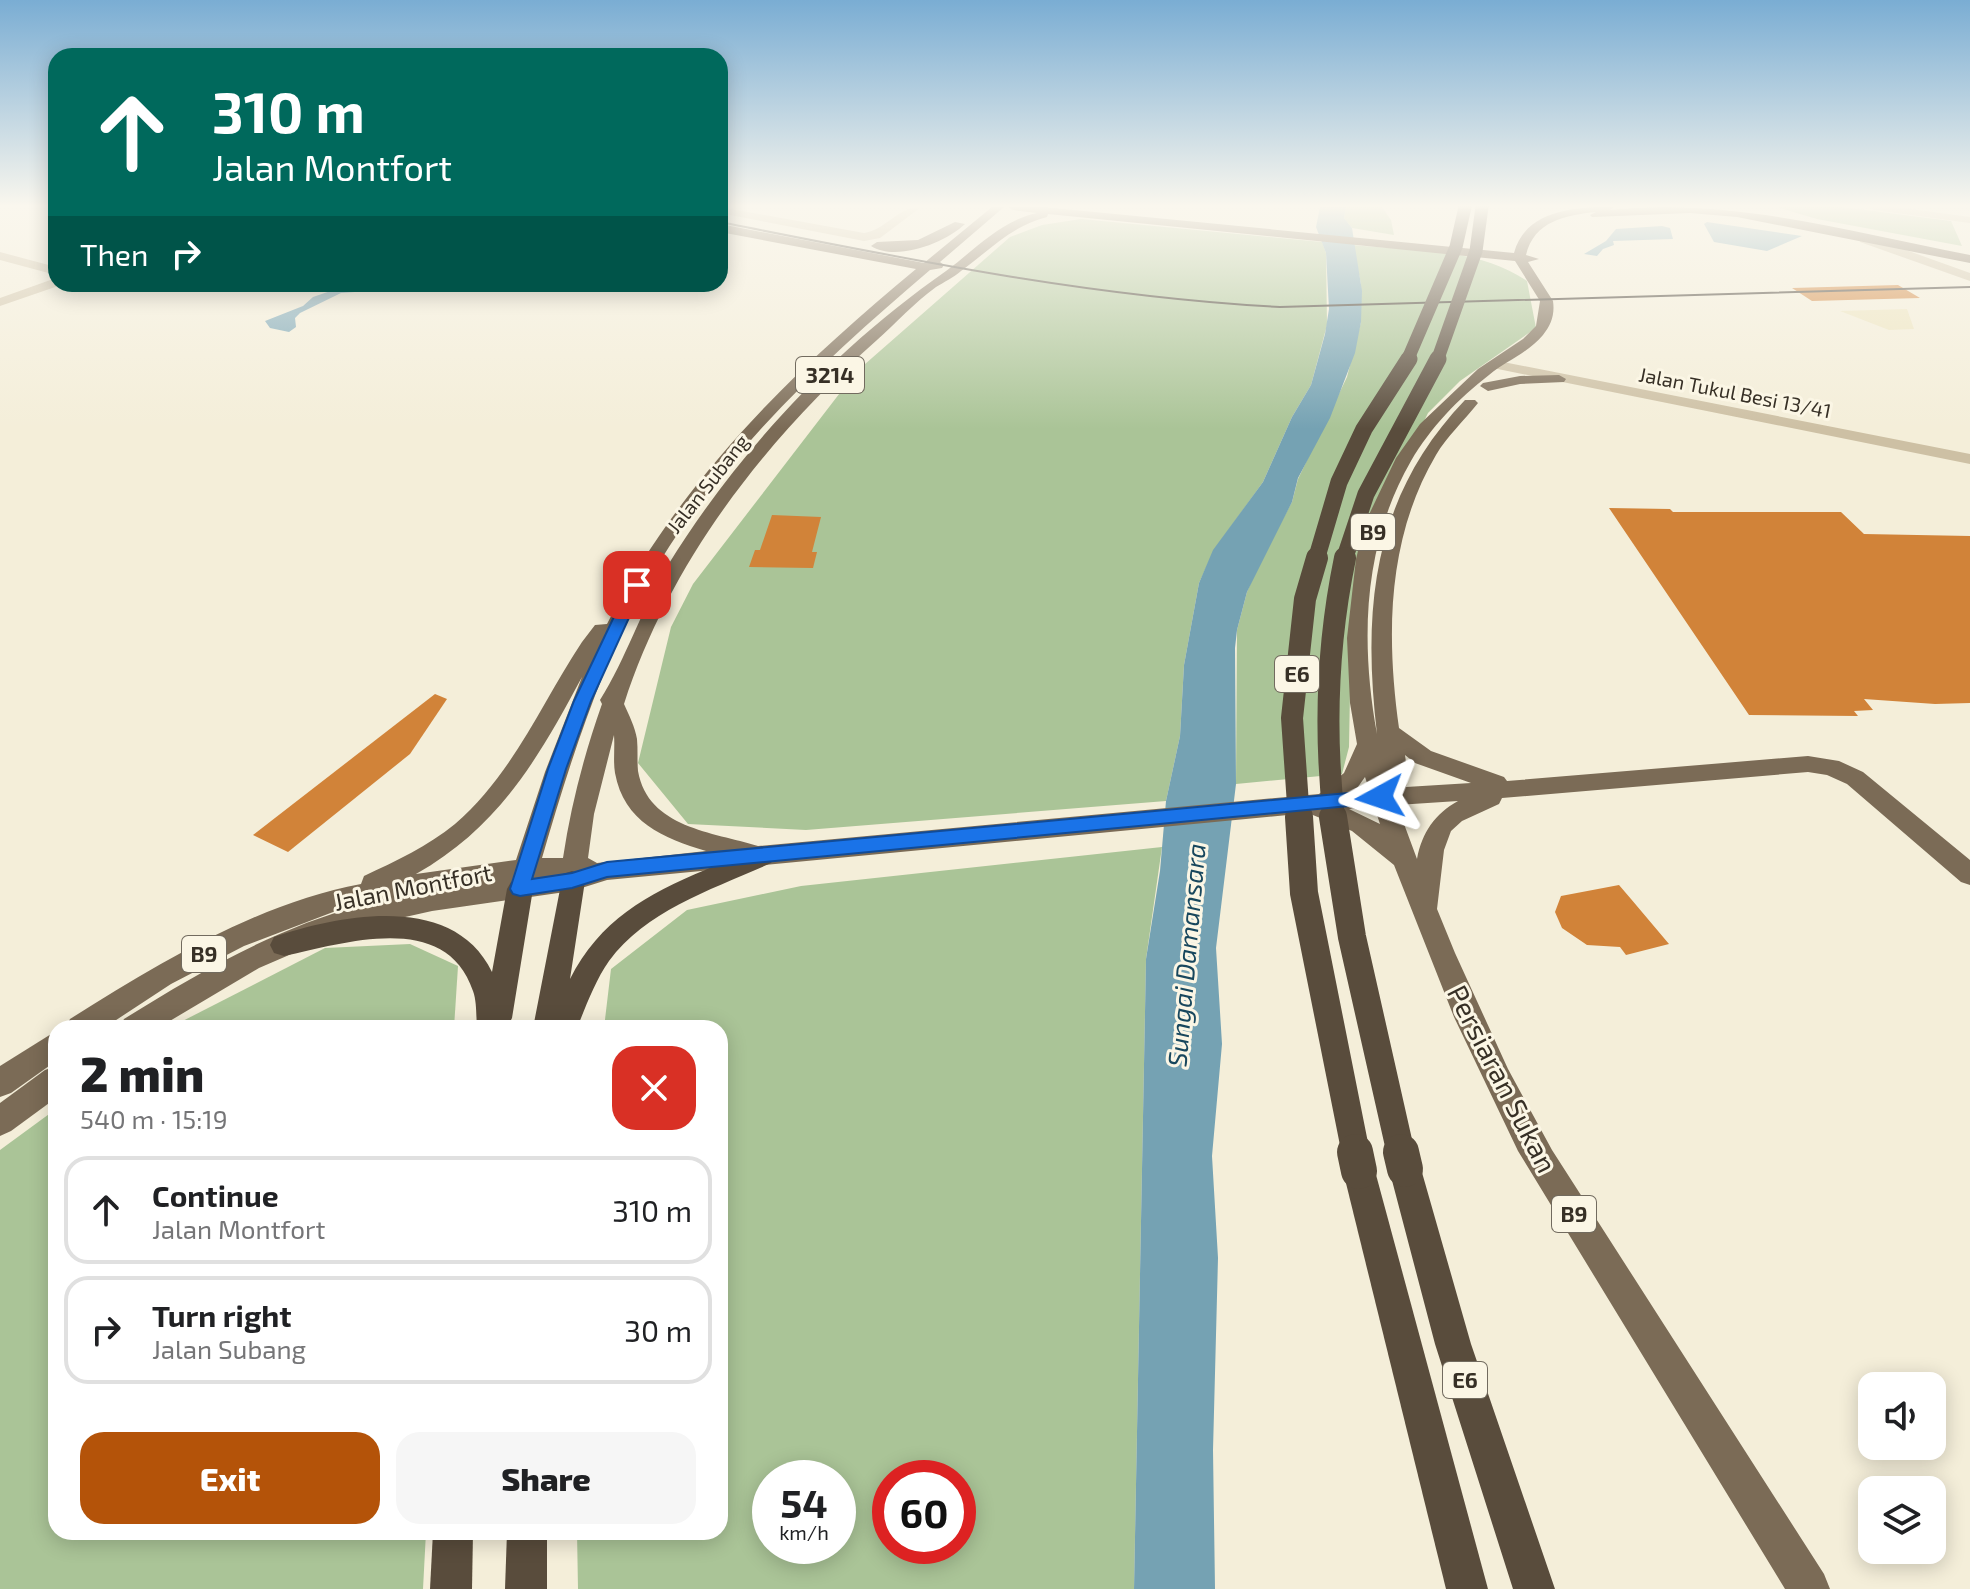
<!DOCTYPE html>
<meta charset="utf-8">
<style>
body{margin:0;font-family:"Exo 2",sans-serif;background:#f6f6f6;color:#202124;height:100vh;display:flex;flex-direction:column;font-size:30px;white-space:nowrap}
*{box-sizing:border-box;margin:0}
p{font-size:26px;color:#757577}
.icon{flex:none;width:44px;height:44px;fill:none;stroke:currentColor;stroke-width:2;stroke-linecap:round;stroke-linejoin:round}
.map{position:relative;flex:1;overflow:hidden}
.side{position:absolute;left:48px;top:1020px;width:680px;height:520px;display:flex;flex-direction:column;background:#fff;border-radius:24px;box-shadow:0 4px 20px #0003}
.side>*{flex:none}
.hud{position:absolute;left:48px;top:48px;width:680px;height:244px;border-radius:24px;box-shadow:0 4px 20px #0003;background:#00695c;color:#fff;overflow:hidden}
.buttons{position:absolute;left:1858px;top:1372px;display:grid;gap:16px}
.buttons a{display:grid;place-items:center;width:88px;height:88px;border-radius:16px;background:#fff;box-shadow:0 4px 20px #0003;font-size:40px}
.speed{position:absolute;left:752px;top:1460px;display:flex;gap:16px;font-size:40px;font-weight:700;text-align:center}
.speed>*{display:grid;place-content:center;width:104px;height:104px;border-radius:50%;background:#fff;box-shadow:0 4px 20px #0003;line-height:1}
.speed small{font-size:20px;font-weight:400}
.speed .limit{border:12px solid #d22;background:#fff;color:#111}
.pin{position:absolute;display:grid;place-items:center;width:68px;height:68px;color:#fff;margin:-34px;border-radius:16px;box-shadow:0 4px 12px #0006}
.me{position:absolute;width:88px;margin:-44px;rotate:265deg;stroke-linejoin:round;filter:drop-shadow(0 0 6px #0008)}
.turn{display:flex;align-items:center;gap:28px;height:168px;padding:0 32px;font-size:36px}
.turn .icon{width:104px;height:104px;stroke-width:2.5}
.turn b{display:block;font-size:56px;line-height:68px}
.then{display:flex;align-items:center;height:76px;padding:0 32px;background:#0003;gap:16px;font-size:30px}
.round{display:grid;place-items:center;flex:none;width:84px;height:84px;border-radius:24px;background:#f6f6f6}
.headline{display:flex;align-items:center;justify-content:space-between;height:136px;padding:0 32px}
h1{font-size:48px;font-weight:800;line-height:60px}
.primary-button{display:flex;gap:16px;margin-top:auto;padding:16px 32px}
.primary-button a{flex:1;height:92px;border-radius:24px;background:#b45309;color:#fff;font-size:32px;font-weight:800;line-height:92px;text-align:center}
.primary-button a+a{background:#f6f6f6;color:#202124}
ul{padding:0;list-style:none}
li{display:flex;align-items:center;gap:24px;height:108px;margin:0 16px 12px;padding:0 16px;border:4px solid #e0e0e0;border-radius:24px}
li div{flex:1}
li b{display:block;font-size:30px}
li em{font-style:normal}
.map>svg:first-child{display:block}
.green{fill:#aac497;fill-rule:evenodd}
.plaza{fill:#ede4be}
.water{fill:#75a2b3}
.building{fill:#d18339}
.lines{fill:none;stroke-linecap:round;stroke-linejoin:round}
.minor{fill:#cdc0a4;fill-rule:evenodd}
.major{fill:#7b6b56;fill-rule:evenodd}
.highway{fill:#594c3c;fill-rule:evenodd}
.tram{stroke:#373026;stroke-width:2}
.highway-bridge-far4{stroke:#594c3c;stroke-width:13}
.highway-bridge-far3{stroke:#594c3c;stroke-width:17}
.highway-bridge-far2{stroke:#594c3c;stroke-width:22}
.highway-bridge-far1{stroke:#594c3c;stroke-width:28}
.highway-bridge{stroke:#594c3c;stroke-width:36}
.route{fill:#1a73e8;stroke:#114b97;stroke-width:2}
.labels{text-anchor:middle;stroke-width:6;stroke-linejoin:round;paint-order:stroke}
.far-street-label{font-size:20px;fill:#373026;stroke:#fbf6e5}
.shield{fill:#fbf6e5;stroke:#726b5f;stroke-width:2}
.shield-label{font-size:22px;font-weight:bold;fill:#373026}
.street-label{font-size:24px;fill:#373026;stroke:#fbf6e5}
.water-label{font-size:26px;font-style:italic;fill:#18475d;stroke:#fbf6e5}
.near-street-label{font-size:28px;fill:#373026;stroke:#fbf6e5}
</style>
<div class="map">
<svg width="1970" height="1589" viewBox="0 0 1970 1589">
<rect width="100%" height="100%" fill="#f4eed9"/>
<!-- green -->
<g class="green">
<path d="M 1346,207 L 1382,207 L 1391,220 L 1394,235 L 1352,228 L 1344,218 Z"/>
<path d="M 1776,207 L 1842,207 L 1951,221 L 1962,246 L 1817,219 Z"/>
<path d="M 1081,219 L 1322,242 L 1326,253 L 1327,325 L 1311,385 L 1292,417 L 1263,482 L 1214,550 L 1199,583 L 1184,665 L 1180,736 L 1166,801 L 806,830 L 688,824 L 638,763 L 671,627 L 693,584 L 856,372 L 1010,237 L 1042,225 Z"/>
<path d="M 1353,245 C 1410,251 1478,247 1527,281 L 1536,328 L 1460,381 L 1428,413 L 1394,483 L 1351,637 L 1349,747 L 1342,774 L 1236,784 L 1237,630 L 1247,592 L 1261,559 L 1292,502 L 1298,479 L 1347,377 L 1361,322 L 1361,284 Z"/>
<path d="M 1162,847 L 1146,959 L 1134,1589 L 578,1589 L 577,1532 L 720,1532 L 720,1028 L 604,1028 L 611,969 L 687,910 L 801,886 ZM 770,1478 L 838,1478 L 838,1546 L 770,1546 ZM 890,1478 L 958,1478 L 958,1546 L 890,1546 Z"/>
<path d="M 410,944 L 458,966 L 454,1028 L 169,1028 L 325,948 Z"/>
<path d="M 56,1109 L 56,1532 L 426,1532 L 423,1589 L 0,1589 L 0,1150 Z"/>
</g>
<!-- plaza -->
<path class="plaza" d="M 1907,309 L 1914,329 L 1889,330 L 1840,311 Z"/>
<!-- water -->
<g class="water">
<path d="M 1320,207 L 1346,207 L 1344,218 L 1352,228 L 1362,291 L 1361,322 L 1355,353 L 1330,418 L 1298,478 L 1292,502 L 1247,592 L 1237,630 L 1235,648 L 1236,784 L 1216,948 L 1222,1044 L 1212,1156 L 1218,1258 L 1213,1450 L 1215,1589 L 1134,1589 L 1146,959 L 1160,871 L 1166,801 L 1180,736 L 1184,665 L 1199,583 L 1213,550 L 1263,482 L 1292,417 L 1311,385 L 1325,334 L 1329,309 L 1326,253 L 1316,227 Z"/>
<path d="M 1707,222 L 1802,236 L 1767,251 L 1714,242 L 1704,224 Z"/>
<path d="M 1662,226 L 1670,228 L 1673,239 L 1613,241 L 1614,245 L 1603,249 L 1597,256 L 1584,254 L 1606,241 L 1616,229 Z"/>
<path d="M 351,284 L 395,284 L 382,290 L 341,293 L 300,313 L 295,318 L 296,327 L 289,332 L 270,328 L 265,321 L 303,306 L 313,297 Z"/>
</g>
<!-- building -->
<g class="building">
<path d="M 1898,285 L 1920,298 L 1812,301 L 1792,288 Z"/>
<path d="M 1609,508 L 1670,509 L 1673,512 L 1841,512 L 1864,534 L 1970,536 L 1970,703 L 1935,704 L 1864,699 L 1873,710 L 1854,711 L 1858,716 L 1749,715 Z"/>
<path d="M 772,515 L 821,517 L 812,552 L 817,552 L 813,568 L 749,567 L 755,550 L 760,550 Z"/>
<path d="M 435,694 L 447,699 L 410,754 L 288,852 L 253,835 Z"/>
<path d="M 1619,885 L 1631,899 L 1669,944 L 1626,955 L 1620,947 L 1587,945 L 1562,928 L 1555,912 L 1561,896 Z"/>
</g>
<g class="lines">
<!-- minor -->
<g class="minor">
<path d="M 720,207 L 864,233 C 886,230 898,206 921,207 L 880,238 L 864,241 L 720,213 Z"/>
<path d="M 1868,207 L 1896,207 L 1970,217 L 1970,223 L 1874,210 Z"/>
<path d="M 1864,235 L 1970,273 L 1970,281 L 1860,242 L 1860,236 Z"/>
<path d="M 0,252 L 56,267 L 56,275 L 0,260 Z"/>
<path d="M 56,278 L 56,284 L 61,285 L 0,306 L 0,298 Z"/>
<path d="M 1493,360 L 1970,454 L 1970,464 L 1488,367 L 1486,364 Z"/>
</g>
<!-- major -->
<g class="major">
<path d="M 992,207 L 1004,207 L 940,262 L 944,265 L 942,268 L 930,270 C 822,362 716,460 646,585 C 599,670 569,765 542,858 L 563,858 C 571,805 584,755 602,704 L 600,700 C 626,659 642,608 668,565 C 739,450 836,348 946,271 C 976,249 1000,221 1037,213 L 1013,210 L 1008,207 L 1043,207 L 1514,253 C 1526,209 1576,207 1614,207 L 1610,210 C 1732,197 1851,232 1970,255 L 1970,263 L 1737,217 L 1690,213 L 1592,217 L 1590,215 L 1596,212 C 1566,215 1534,221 1526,255 L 1539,259 L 1528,262 L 1553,301 C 1555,315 1551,325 1543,335 C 1528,353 1506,361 1489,375 C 1459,398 1430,428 1411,461 C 1363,544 1360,641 1377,734 C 1362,607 1373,496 1465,400 L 1475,400 L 1478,403 C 1464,421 1447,436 1436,455 C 1387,538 1386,635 1399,728 L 1431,751 L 1504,777 L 1507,781 L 1808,756 L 1839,761 L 1863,772 L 1970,860 L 1970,885 L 1961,882 L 1847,784 L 1827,775 L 1808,772 L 1502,798 L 1499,804 L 1462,821 L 1451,831 L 1444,850 L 1437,909 L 1455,953 L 1508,1069 L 1552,1150 L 1824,1574 L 1830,1589 L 1785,1589 L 1518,1151 L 1454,1017 L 1394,865 L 1352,831 L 1308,813 L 607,880 L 572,891 L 432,911 L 347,930 L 259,968 L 158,1028 L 119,1028 L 124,1019 C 199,972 276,928 362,905 L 341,909 L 244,946 L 171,984 L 104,1028 L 65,1028 L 70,1019 C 159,963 256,904 361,884 L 364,876 C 396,861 428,846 455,824 C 513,774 541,704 582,642 L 595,625 L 607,624 C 679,481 794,370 916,269 L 720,232 L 720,224 L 924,263 ZM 1048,214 L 1515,261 L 1540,301 L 1536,326 L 1523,339 L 1478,369 L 1420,424 L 1396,458 L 1365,523 L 1356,559 L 1347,638 L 1350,703 L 1357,744 L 1344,773 L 1319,794 L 758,846 C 713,832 648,828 638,771 C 637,760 638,750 637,739 C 635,727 629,715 624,704 C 670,561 766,439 877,340 C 896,323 915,302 936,287 C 944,282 953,278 961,271 C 990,250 1011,226 1047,217 ZM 582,677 L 545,772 L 516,860 L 416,874 C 499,827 538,759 582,677 ZM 614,735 C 615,748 613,761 615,773 C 624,822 663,838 706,851 L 597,863 L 588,858 L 594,814 ZM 1405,755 L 1415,763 L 1471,783 L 1406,787 L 1408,777 ZM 1365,777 L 1369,789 L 1355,791 ZM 1458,801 C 1435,814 1422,832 1417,859 L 1397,805 ZM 1374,806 L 1380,824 L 1349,809 Z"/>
<path d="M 955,222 L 965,224 C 945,243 896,262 871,246 L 877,242 L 918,240 Z"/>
<path d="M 1559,375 L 1566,379 L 1564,382 L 1520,384 L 1488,391 L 1480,386 L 1483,383 L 1520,376 Z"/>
<path d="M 56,1031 L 56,1061 L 11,1093 L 0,1097 L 0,1066 Z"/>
<path d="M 56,1066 L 56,1098 L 11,1131 L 0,1136 L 0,1103 L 45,1070 Z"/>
</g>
<!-- highway -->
<g class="highway">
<path d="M 762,846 L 771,849 L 775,856 L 771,863 C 714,889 647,909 609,961 C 595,981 586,1006 577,1028 L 533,1028 L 563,874 L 572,871 L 581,874 L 585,881 L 570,979 C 599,921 647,894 705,870 C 724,862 743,853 762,846 Z"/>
<path d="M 520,879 L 529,882 L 533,889 L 512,1018 L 507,1028 L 477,1028 C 476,1016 477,1002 473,991 C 446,910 345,943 284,956 L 274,953 L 270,945 L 274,937 C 343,914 454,893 492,972 L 507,889 L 511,882 Z"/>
<path d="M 1405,1154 L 1416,1158 L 1421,1169 L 1471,1344 L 1555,1589 L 1513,1589 L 1435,1344 L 1389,1169 L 1394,1158 Z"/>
<path d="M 1359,1155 L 1370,1160 L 1375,1171 L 1488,1589 L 1446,1589 L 1343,1171 L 1348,1160 Z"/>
<path d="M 433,1532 L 473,1532 L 472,1589 L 430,1589 Z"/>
<path d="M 507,1532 L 547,1532 L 547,1589 L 505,1589 Z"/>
</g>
<!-- tram -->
<path class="tram" d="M 720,222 C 906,259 1090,297 1280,307 L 1970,287"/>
<!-- highway-bridge-far4 -->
<g class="highway-bridge-far4">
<path d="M 1407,361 L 1456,247 L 1465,207"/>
<path d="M 1437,361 L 1476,251 L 1482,207"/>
</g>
<!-- highway-bridge-far3 -->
<g class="highway-bridge-far3">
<path d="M 1316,560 L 1339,482 L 1364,429 L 1409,359"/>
<path d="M 1344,560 L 1366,494 L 1438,359"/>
</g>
<!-- highway-bridge-far2 -->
<g class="highway-bridge-far2">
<path d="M 1299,819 L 1292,718 L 1305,599 L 1317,558"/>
<path d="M 1334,819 C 1324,730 1327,645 1345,558"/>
</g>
<!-- highway-bridge-far1 -->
<g class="highway-bridge-far1">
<path d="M 1299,817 L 1304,893 L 1356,1154"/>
<path d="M 1333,817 L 1352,937 L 1401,1154"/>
</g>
<!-- highway-bridge -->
<g class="highway-bridge">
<path d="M 1355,1152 L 1359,1171"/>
<path d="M 1401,1152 L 1405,1169"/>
</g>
</g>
<!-- sky -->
<linearGradient id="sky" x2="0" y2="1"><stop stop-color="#7aadd3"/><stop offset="0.48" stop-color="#faf7ee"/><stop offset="1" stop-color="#faf7ee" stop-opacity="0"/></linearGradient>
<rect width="1970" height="429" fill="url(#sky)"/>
<!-- route -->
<path class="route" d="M 637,581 L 644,585 L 591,701 L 566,769 L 532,879 L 572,873 L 607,862 L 1380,790 L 1390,797 L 1380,803 L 607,877 L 572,888 L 520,896 L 513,894 L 510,889 L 548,769 L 574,701 L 629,585 Z"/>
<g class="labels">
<!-- far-street labels -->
<g class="far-street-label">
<text transform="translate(1735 393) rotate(11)" y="7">Jalan Tukul Besi 13/41</text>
<text transform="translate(708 484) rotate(-52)" y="7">Jalan Subang</text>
</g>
<!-- shield labels -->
<g class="shield">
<rect x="796" y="357" width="68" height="36" rx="6"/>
<rect x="1351" y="514" width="44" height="36" rx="6"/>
<rect x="1275" y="656" width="44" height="36" rx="6"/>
<rect x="182" y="936" width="44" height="36" rx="6"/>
<rect x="1552" y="1196" width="44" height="36" rx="6"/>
<rect x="1443" y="1362" width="44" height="36" rx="6"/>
</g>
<g class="shield-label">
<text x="830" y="383">3214</text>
<text x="1373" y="540">B9</text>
<text x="1297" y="682">E6</text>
<text x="204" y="962">B9</text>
<text x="1574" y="1222">B9</text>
<text x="1465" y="1388">E6</text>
</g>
<!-- street labels -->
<g class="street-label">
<text transform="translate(413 888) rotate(-11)" y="8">Jalan Montfort</text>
</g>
<!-- water labels -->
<g class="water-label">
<text transform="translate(1187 955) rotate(-85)" y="9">Sungai Damansara</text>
</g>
<!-- near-street labels -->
<g class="near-street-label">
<text transform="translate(1502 1079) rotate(63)" y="10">Persiaran Sukan</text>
</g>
</g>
</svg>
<div class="buttons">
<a><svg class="icon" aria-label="sound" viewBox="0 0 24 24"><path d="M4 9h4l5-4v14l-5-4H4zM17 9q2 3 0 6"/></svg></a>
<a><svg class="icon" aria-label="layers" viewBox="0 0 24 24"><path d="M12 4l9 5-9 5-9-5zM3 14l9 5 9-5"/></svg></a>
</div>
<div class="speed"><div>54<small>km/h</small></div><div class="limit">60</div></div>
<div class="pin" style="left:637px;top:585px;background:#d93025"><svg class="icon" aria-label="arrive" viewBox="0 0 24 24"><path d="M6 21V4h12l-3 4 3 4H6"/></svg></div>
<svg class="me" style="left:1380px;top:797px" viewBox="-20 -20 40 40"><path d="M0-17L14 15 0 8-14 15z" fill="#1a73e8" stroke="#fff" stroke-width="4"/></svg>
<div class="hud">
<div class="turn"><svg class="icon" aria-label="ahead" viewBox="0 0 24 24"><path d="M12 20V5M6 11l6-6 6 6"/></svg><div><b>310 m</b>Jalan Montfort</div></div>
<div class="then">Then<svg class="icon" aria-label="right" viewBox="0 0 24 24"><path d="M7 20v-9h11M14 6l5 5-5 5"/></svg></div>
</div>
<section class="side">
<div class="headline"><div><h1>2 min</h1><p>540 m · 15:19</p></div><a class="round" style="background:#d93025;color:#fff"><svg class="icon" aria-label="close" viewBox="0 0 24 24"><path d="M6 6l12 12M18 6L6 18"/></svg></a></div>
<ul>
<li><svg class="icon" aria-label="ahead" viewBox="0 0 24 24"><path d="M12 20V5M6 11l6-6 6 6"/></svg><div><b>Continue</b><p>Jalan Montfort</p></div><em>310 m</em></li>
<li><svg class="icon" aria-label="right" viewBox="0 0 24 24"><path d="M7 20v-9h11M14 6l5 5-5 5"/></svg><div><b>Turn right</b><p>Jalan Subang</p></div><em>30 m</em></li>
</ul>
<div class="primary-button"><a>Exit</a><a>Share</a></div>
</section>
</div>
